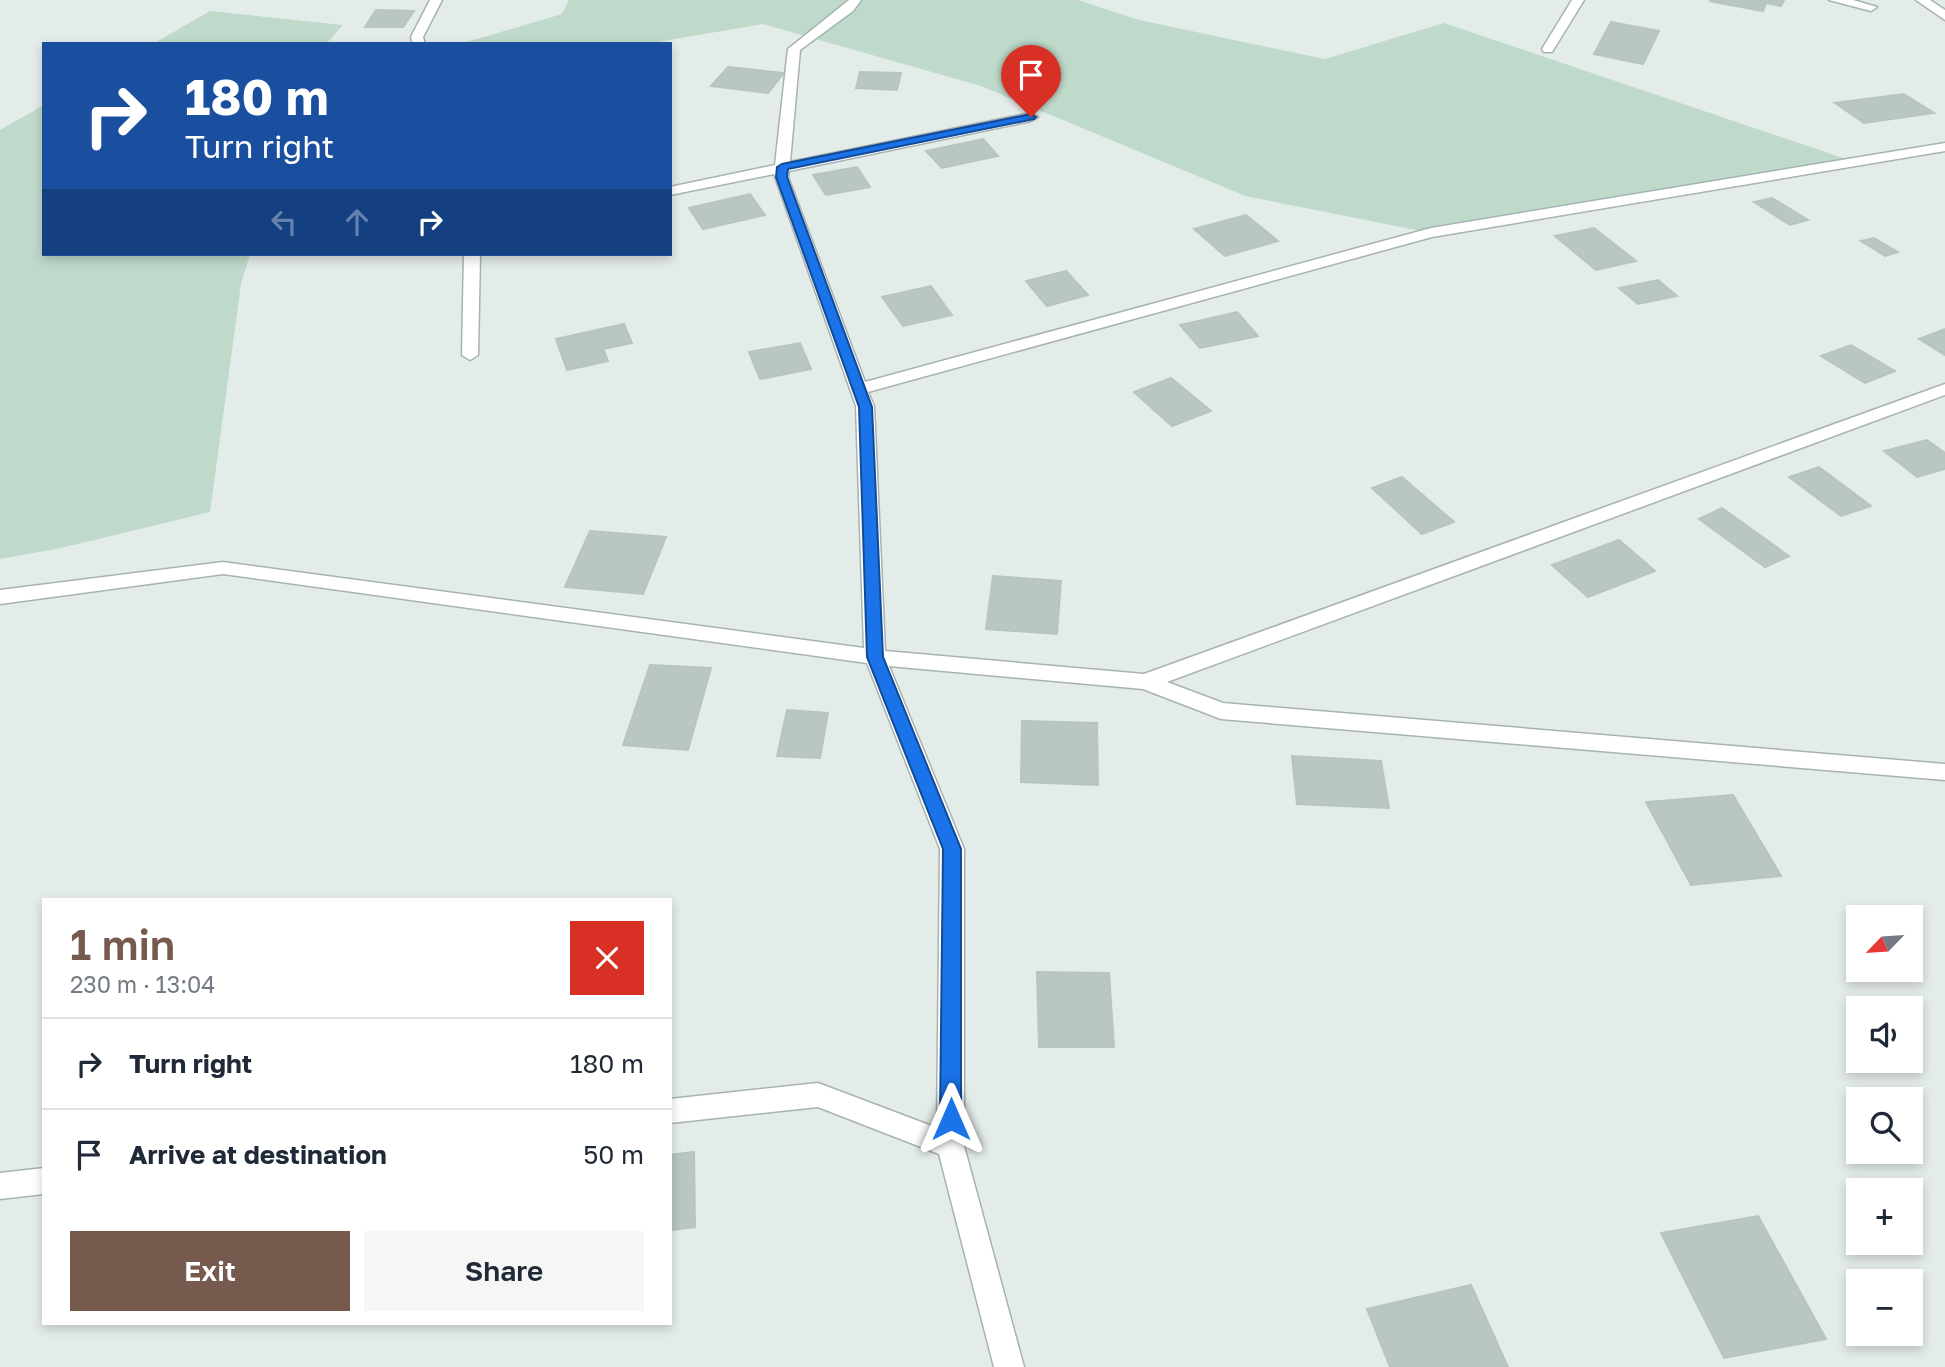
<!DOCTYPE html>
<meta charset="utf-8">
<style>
body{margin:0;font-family:"Golos Text",sans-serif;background:#f6f6f7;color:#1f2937;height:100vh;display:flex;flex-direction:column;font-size:26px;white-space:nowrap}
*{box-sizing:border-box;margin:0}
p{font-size:23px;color:#747a83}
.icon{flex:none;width:38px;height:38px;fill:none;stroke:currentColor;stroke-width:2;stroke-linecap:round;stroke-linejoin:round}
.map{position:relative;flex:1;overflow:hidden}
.side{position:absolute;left:42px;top:898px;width:630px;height:427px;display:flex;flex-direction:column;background:#fff;border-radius:0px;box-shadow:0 4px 10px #0003}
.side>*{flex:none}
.hud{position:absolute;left:42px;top:42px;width:630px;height:214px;border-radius:0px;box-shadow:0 4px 10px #0003;background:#1a4fa0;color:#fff;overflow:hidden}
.needle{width:46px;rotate:245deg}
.fabs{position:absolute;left:1846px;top:905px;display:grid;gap:14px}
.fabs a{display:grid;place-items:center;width:77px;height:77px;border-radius:0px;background:#fff;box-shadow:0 4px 10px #0003;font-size:35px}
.pin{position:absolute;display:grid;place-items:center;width:60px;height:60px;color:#fff;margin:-72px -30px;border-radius:50% 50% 50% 0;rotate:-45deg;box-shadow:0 0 7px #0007}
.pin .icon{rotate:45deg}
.me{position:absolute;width:77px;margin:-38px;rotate:0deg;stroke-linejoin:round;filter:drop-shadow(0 0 5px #0008)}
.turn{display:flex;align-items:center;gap:24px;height:147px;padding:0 28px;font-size:32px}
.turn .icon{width:91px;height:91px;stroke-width:2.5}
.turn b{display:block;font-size:49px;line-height:60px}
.lanes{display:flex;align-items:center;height:66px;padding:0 28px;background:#0003;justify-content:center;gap:35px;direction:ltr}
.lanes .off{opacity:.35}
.round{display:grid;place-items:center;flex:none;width:74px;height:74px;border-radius:0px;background:#f6f6f7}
.summary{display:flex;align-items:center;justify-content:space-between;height:119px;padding:0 28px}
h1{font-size:42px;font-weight:600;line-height:52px;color:#775a4e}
.button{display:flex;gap:14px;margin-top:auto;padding:14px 28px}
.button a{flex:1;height:80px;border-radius:0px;background:#775a4e;color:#fff;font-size:28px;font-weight:600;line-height:80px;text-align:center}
.button a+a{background:#f6f6f7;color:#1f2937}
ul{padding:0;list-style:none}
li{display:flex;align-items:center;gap:21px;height:91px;padding:0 28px;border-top:2px solid #e0e1e3}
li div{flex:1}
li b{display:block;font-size:26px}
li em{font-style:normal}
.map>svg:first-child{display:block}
.green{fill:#bfdaca}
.building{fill:#b9c6c2;stroke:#b7c5c1;stroke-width:2}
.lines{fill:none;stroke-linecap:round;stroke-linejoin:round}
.minor-casing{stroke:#a7b3b0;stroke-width:3}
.minor{fill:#fff;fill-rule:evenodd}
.route{fill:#1a73e8;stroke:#114b97;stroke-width:2}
</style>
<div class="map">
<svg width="1945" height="1367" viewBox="0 0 1945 1367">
<rect width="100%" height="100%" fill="#e4ece9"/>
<!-- green -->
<g class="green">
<path d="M 569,0 L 1078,0 L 1139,20 L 1325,59 L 1444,23 L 1855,162 L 1431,233 L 1245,196 L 981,86 L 763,24 L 646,44 L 460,44 L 562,14 Z"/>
<path d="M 210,11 L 343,25 L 326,44 L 153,44 Z"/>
<path d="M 44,105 L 44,254 L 250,254 L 241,284 L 210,512 L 61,548 L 0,559 L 0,130 Z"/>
</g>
<!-- building -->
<g class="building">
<path d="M 1784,0 L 1781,6 L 1766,3 L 1763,11 L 1709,1 Z"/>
<path d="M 376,10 L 414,11 L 403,27 L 365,27 Z"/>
<path d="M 1611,22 L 1659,31 L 1643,64 L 1594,54 Z"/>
<path d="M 728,67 L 784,73 L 768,93 L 711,86 Z"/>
<path d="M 860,72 L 901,73 L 897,90 L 856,88 Z"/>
<path d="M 1904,94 L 1934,113 L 1864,123 L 1835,103 Z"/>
<path d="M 983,139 L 998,156 L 942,168 L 926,151 Z"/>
<path d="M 857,167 L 870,187 L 826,195 L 813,175 Z"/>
<path d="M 750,194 L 765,215 L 703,229 L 689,208 Z"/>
<path d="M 1772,198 L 1808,220 L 1790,225 L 1754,202 Z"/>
<path d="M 1246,215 L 1278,241 L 1225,256 L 1194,229 Z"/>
<path d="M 1594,228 L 1636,261 L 1596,270 L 1555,236 Z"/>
<path d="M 1874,238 L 1898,252 L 1885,256 L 1861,241 Z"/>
<path d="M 1066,271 L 1088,295 L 1047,306 L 1026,281 Z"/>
<path d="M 1658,280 L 1677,296 L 1638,304 L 1619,288 Z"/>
<path d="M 931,286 L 952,315 L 903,326 L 882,297 Z"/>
<path d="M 1237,312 L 1258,336 L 1200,348 L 1180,325 Z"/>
<path d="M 624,324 L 632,343 L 603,349 L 608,361 L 567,370 L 556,339 Z"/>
<path d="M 1945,329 L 1945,355 L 1919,339 Z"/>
<path d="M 800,343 L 811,369 L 760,379 L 749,352 Z"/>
<path d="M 1851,345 L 1895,371 L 1865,383 L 1821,356 Z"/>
<path d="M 1171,378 L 1211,411 L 1172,426 L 1134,392 Z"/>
<path d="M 1927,440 L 1945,453 L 1945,469 L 1917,477 L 1884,451 Z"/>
<path d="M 1819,467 L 1871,506 L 1841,516 L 1789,477 Z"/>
<path d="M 1402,477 L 1454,522 L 1422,534 L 1372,488 Z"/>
<path d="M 1722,508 L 1789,556 L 1765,567 L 1699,519 Z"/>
<path d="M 590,531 L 666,537 L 643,594 L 565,587 Z"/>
<path d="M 1619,540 L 1655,571 L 1588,597 L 1552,565 Z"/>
<path d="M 993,576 L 1061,581 L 1057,634 L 986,629 Z"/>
<path d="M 650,665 L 711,668 L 688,750 L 623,745 Z"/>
<path d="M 787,710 L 828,713 L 820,758 L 777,756 Z"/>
<path d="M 1022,721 L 1097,723 L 1098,785 L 1021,782 Z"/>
<path d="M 1292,756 L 1381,761 L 1389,808 L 1297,804 Z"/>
<path d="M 1733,795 L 1781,876 L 1691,885 L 1646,802 Z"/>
<path d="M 1037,972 L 1109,973 L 1114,1047 L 1039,1047 Z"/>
<path d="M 694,1152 L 695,1227 L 670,1230 L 670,1155 Z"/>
<path d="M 1758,1216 L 1826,1339 L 1724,1358 L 1661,1233 Z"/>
<path d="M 1471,1285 L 1508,1367 L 1390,1367 L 1367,1309 Z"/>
</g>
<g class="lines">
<defs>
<g id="minor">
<path d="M 430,0 L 442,0 L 423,37 L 425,44 L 413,44 L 411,37 Z"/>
<path d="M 849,0 L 861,0 L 853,11 L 800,50 L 790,162 L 1031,113 L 1038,117 L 1031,121 L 789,171 L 788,177 L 865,382 L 1431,228 L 1945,143 L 1945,151 L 1432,237 L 868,392 L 874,406 L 885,651 L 1144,674 L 1945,384 L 1945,395 L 1167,682 L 1223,703 L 1945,764 L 1945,780 L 1221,719 L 1143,689 L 889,666 L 964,849 L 964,1146 L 1024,1367 L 994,1367 L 939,1154 L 818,1107 L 670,1123 L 670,1099 L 818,1083 L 937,1128 L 940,849 L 867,663 L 223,574 L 0,604 L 0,590 L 223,562 L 864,648 L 856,406 L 774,174 L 670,195 L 670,187 L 775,165 L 788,49 Z"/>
<path d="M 1572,0 L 1584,0 L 1552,52 L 1544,52 L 1542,49 Z"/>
<path d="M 1829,0 L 1853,0 L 1877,7 L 1871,11 Z"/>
<path d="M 1916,0 L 1930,0 L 1945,10 L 1945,20 Z"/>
<path d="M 464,254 L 480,254 L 478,355 L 470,360 L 462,355 Z"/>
<path d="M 44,1168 L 44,1194 L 0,1199 L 0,1173 Z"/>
</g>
</defs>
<!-- minor casing -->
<use href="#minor" class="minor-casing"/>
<!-- minor -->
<use href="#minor" class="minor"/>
</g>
<!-- route -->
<path class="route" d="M 1031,114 L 1036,117 L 1034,119 L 788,169 L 787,177 L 872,407 L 883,657 L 961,849 L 961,1119 L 958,1126 L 951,1128 L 943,1126 L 940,1119 L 943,849 L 867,657 L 859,407 L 776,177 L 777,167 L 782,164 Z"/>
</svg>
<div class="fabs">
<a><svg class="needle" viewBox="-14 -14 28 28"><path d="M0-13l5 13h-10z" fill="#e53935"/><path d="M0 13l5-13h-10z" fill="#747a83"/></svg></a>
<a><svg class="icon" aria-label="sound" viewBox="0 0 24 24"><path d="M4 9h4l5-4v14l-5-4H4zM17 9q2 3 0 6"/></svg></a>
<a><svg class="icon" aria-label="search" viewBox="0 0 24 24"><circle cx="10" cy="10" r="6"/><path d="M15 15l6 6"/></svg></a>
<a>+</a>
<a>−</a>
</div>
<div class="pin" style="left:1031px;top:117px;background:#d93025"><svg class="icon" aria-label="arrive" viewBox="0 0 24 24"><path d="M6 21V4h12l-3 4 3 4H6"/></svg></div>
<svg class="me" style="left:951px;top:1119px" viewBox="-20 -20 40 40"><path d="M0-17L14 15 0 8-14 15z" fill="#1a73e8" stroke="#fff" stroke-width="4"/></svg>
<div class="hud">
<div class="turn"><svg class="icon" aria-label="right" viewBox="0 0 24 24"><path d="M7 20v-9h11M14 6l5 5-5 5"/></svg><div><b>180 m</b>Turn right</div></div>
<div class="lanes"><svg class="icon off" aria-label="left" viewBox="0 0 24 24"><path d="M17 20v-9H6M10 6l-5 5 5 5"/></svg><svg class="icon off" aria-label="ahead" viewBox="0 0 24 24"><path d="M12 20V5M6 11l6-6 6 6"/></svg><svg class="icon" aria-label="right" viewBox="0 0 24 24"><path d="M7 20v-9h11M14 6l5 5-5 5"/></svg></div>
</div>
<section class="side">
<div class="summary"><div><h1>1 min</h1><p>230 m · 13:04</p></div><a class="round" style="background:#d93025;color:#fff"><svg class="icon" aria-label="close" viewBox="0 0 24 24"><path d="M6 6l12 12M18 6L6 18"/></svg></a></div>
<ul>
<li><svg class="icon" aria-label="right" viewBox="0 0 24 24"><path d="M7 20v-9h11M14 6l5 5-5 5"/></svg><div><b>Turn right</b></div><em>180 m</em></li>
<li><svg class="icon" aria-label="arrive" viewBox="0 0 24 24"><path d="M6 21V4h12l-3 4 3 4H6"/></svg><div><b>Arrive at destination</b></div><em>50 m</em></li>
</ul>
<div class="button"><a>Exit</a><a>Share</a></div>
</section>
</div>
